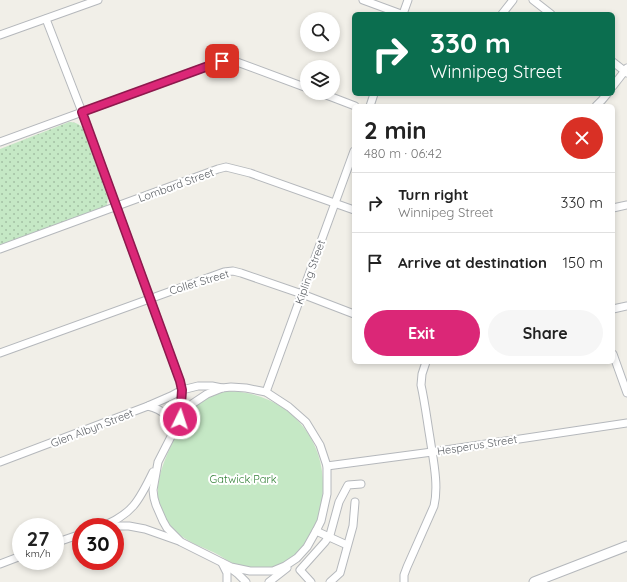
<!DOCTYPE html>
<meta charset="utf-8">
<style>
body{margin:0;font-family:Quicksand,sans-serif;background:#f6f6f6;color:#222;height:100vh;display:flex;flex-direction:column;font-size:15px;white-space:nowrap}
*{box-sizing:border-box;margin:0}
p{font-size:13px;color:#767676}
.icon{flex:none;width:22px;height:22px;fill:none;stroke:currentColor;stroke-width:2;stroke-linecap:round;stroke-linejoin:round}
.map{position:relative;flex:1;overflow:hidden}
.panel{position:absolute;left:352px;top:104px;width:263px;height:260px;display:flex;flex-direction:column;background:#fff;border-radius:6px;box-shadow:0 2px 6px #0003}
.panel>*{flex:none}
.hud{position:absolute;left:352px;top:12px;width:263px;height:84px;border-radius:6px;box-shadow:0 2px 6px #0003;background:#0b6e4f;color:#fff;overflow:hidden}
.fabs{position:absolute;left:300px;top:12px;display:grid;gap:8px}
.fabs a{display:grid;place-items:center;width:40px;height:40px;border-radius:50%;background:#fff;box-shadow:0 2px 6px #0003;font-size:20px}
.speed{position:absolute;left:12px;top:518px;display:flex;gap:8px;font-size:20px;font-weight:700;text-align:center}
.speed>*{display:grid;place-content:center;width:52px;height:52px;border-radius:50%;background:#fff;box-shadow:0 2px 6px #0003;line-height:1}
.speed small{font-size:10px;font-weight:400}
.speed .limit{border:6px solid #d22;background:#fff;color:#111}
.pin{position:absolute;display:grid;place-items:center;width:34px;height:34px;color:#fff;margin:-17px;border-radius:8px;box-shadow:0 2px 6px #0006}
.me{position:absolute;width:44px;margin:-22px;rotate:4deg;stroke-linejoin:round;filter:drop-shadow(0 0 3px #0008)}
.turn{display:flex;align-items:center;gap:14px;height:84px;padding:0 12px;font-size:18px}
.turn .icon{width:52px;height:52px;stroke-width:2.5}
.turn b{display:block;font-size:28px;line-height:34px}
.round{display:grid;place-items:center;flex:none;width:42px;height:42px;border-radius:21px;background:#f6f6f6}
.headline{display:flex;align-items:center;justify-content:space-between;height:68px;padding:0 12px}
h1{font-size:24px;font-weight:700;line-height:30px}
.primary-button{display:flex;gap:8px;margin-top:auto;padding:8px 12px}
.primary-button a{flex:1;height:46px;border-radius:24px;background:#db2777;color:#fff;font-size:16px;font-weight:700;line-height:46px;text-align:center}
.primary-button a+a{background:#f6f6f6;color:#222}
ul{padding:0;list-style:none}
li{display:flex;align-items:center;gap:12px;height:60px;padding:0 12px;border-top:1px solid #e0e0e0}
li div{flex:1}
li b{display:block;font-size:15px}
li em{font-style:normal}
.map>svg:first-child{display:block}
.grass{fill:url(#grass-dots)}
.green{fill:#c5e8c5}
.lines{fill:none;stroke-linecap:round;stroke-linejoin:round}
.minor-casing{stroke:#b5b8bc;stroke-width:9}
.tertiary-casing{stroke:#b5b8bc;stroke-width:11}
.minor{stroke:#fff;stroke-width:7}
.tertiary{stroke:#fff;stroke-width:9}
.route-casing{stroke:#8e194d;stroke-width:10}
.route{stroke:#db2777;stroke-width:7}
.labels{text-anchor:middle;stroke-width:4;stroke-linejoin:round;paint-order:stroke}
.street-label{font-size:11px;fill:#5f6368;stroke:#fff}
.park-label{font-size:11px;fill:#348238;stroke:#fff}
</style>
<div class="map">
<svg width="627" height="582" viewBox="0 0 627 582">
<defs>
<pattern id="grass-dots" width="8" height="8" patternUnits="userSpaceOnUse"><rect width="8" height="8" fill="#c5e8c5"/><path d="M2 2h.1M6 6h.1" fill="none" stroke="#a3c0a4" stroke-width="1.8" stroke-linecap="round"/></pattern>
</defs>
<rect width="100%" height="100%" fill="#f1efe8"/>
<!-- grass -->
<path class="grass" d="M 69,122 C 75,122 79,124 83,128 L 108,198 L 107,205 L 105,209 L 0,246 L 0,149 Z"/>
<!-- green -->
<path class="green" d="M 228,391 C 304,393 344,465 312,533 C 308,541 303,549 296,555 C 282,568 258,572 239,566 C 230,563 222,556 213,552 C 202,547 190,543 180,535 C 169,526 160,512 158,497 C 156,477 166,457 174,439 C 179,431 182,420 189,413 C 199,401 213,394 228,391 Z"/>
<g class="lines">
<defs>
<g id="minor">
<path d="M 363,0 L 401,14"/>
<path d="M 533,0 L 551,14"/>
<path d="M 403,14 L 408,0"/>
<path d="M 502,14 L 513,0"/>
<path d="M 46,19 L 82,112 L 180,381 L 182,390 L 180,419"/>
<path d="M 0,35 L 98,0"/>
<path d="M 613,62 L 627,73"/>
<path d="M 613,86 L 627,68"/>
<path d="M 321,93 L 355,106"/>
<path d="M 370,106 L 374,94"/>
<path d="M 596,106 L 602,100 L 607,94"/>
<path d="M 0,142 L 222,61 L 230,60 L 237,62 L 307,88"/>
<path d="M 613,208 L 627,205"/>
<path d="M 0,249 L 218,169 L 226,167 L 250,173 L 354,210"/>
<path d="M 613,309 L 627,306"/>
<path d="M 0,353 L 224,272 L 233,271 L 241,273 L 302,294 L 354,314"/>
<path d="M 613,354 L 627,393"/>
<path d="M 231,387 L 246,388 L 266,392 L 289,407 L 306,422 L 320,445 L 327,466 L 327,494 L 321,521 L 316,531 L 307,547 L 297,558 L 285,566 L 273,571 L 250,571 L 231,567 L 181,542 L 167,528 L 163,521 L 156,505 L 154,498 L 153,490 L 158,462 L 180,419 L 192,404 L 207,394 L 222,388 Z"/>
<path d="M 266,392 L 354,151"/>
<path d="M 148,406 C 165,410 169,417 172,434"/>
<path d="M 0,462 L 148,406 L 171,396 L 182,390 L 198,386 L 212,386 L 222,388"/>
<path d="M 327,466 L 432,452 L 627,423"/>
<path d="M 106,526 L 129,526 L 145,529 L 179,541"/>
<path d="M 100,527 C 132,515 139,501 153,472"/>
<path d="M 316,531 L 347,545"/>
<path d="M 55,543 L 81,534"/>
<path d="M 222,563 L 227,573 L 227,582"/>
<path d="M 0,564 L 21,556"/>
<path d="M 230,568 L 238,574 L 246,582"/>
<path d="M 269,582 L 287,568"/>
<path d="M 311,582 L 300,570 L 325,542 L 330,535 L 339,502 L 348,485 L 361,484"/>
<path d="M 330,582 L 340,573 L 353,526 L 355,502"/>
<path d="M 404,582 L 404,575 L 407,567 L 434,506 C 439,485 433,459 430,438 C 427,420 425,403 421,385 L 422,374 L 426,362"/>
</g>
<path id="tertiary" d="M 534,582 L 627,546"/>
</defs>
<!-- minor casing -->
<use href="#minor" class="minor-casing"/>
<!-- tertiary casing -->
<use href="#tertiary" class="tertiary-casing"/>
<!-- minor -->
<use href="#minor" class="minor"/>
<!-- tertiary -->
<use href="#tertiary" class="tertiary"/>
</g>
<g class="lines">
<defs>
<path id="route" d="M 180,419 L 182,390 L 180,381 L 82,112 L 222,61"/>
</defs>
<!-- route casing -->
<use href="#route" class="route-casing"/>
<!-- route -->
<use href="#route" class="route"/>
</g>
<g class="labels">
<!-- street labels -->
<g class="street-label">
<text transform="translate(176 185) rotate(-20)" y="4">Lombard Street</text>
<text transform="translate(310 272) rotate(-70)" y="4">Kipling Street</text>
<text transform="translate(199 282) rotate(-17)" y="4">Collet Street</text>
<text transform="translate(92 428) rotate(-21)" y="4">Glen Albyn Street</text>
<text transform="translate(477 445) rotate(-9)" y="4">Hesperus Street</text>
</g>
<!-- park labels -->
<g class="park-label">
<text x="243" y="483">Gatwick Park</text>
</g>
</g>
</svg>
<div class="fabs">
<a><svg class="icon" aria-label="search" viewBox="0 0 24 24"><circle cx="10" cy="10" r="6"/><path d="M15 15l6 6"/></svg></a>
<a><svg class="icon" aria-label="layers" viewBox="0 0 24 24"><path d="M12 4l9 5-9 5-9-5zM3 14l9 5 9-5"/></svg></a>
</div>
<div class="speed"><div>27<small>km/h</small></div><div class="limit">30</div></div>
<div class="pin" style="left:222px;top:61px;background:#d93025"><svg class="icon" aria-label="arrive" viewBox="0 0 24 24"><path d="M6 21V4h12l-3 4 3 4H6"/></svg></div>
<svg class="me" style="left:180px;top:419px" viewBox="-20 -20 40 40"><circle r="17" fill="#db2777" stroke="#fff" stroke-width="3"/><path d="M0-11L8 9 0 5-8 9z" fill="#fff"/></svg>
<div class="hud">
<div class="turn"><svg class="icon" aria-label="right" viewBox="0 0 24 24"><path d="M7 20v-9h11M14 6l5 5-5 5"/></svg><div><b>330 m</b>Winnipeg Street</div></div>
</div>
<section class="panel">
<div class="headline"><div><h1>2 min</h1><p>480 m · 06:42</p></div><a class="round" style="background:#d93025;color:#fff"><svg class="icon" aria-label="close" viewBox="0 0 24 24"><path d="M6 6l12 12M18 6L6 18"/></svg></a></div>
<ul>
<li><svg class="icon" aria-label="right" viewBox="0 0 24 24"><path d="M7 20v-9h11M14 6l5 5-5 5"/></svg><div><b>Turn right</b><p>Winnipeg Street</p></div><em>330 m</em></li>
<li><svg class="icon" aria-label="arrive" viewBox="0 0 24 24"><path d="M6 21V4h12l-3 4 3 4H6"/></svg><div><b>Arrive at destination</b></div><em>150 m</em></li>
</ul>
<div class="primary-button"><a>Exit</a><a>Share</a></div>
</section>
</div>
